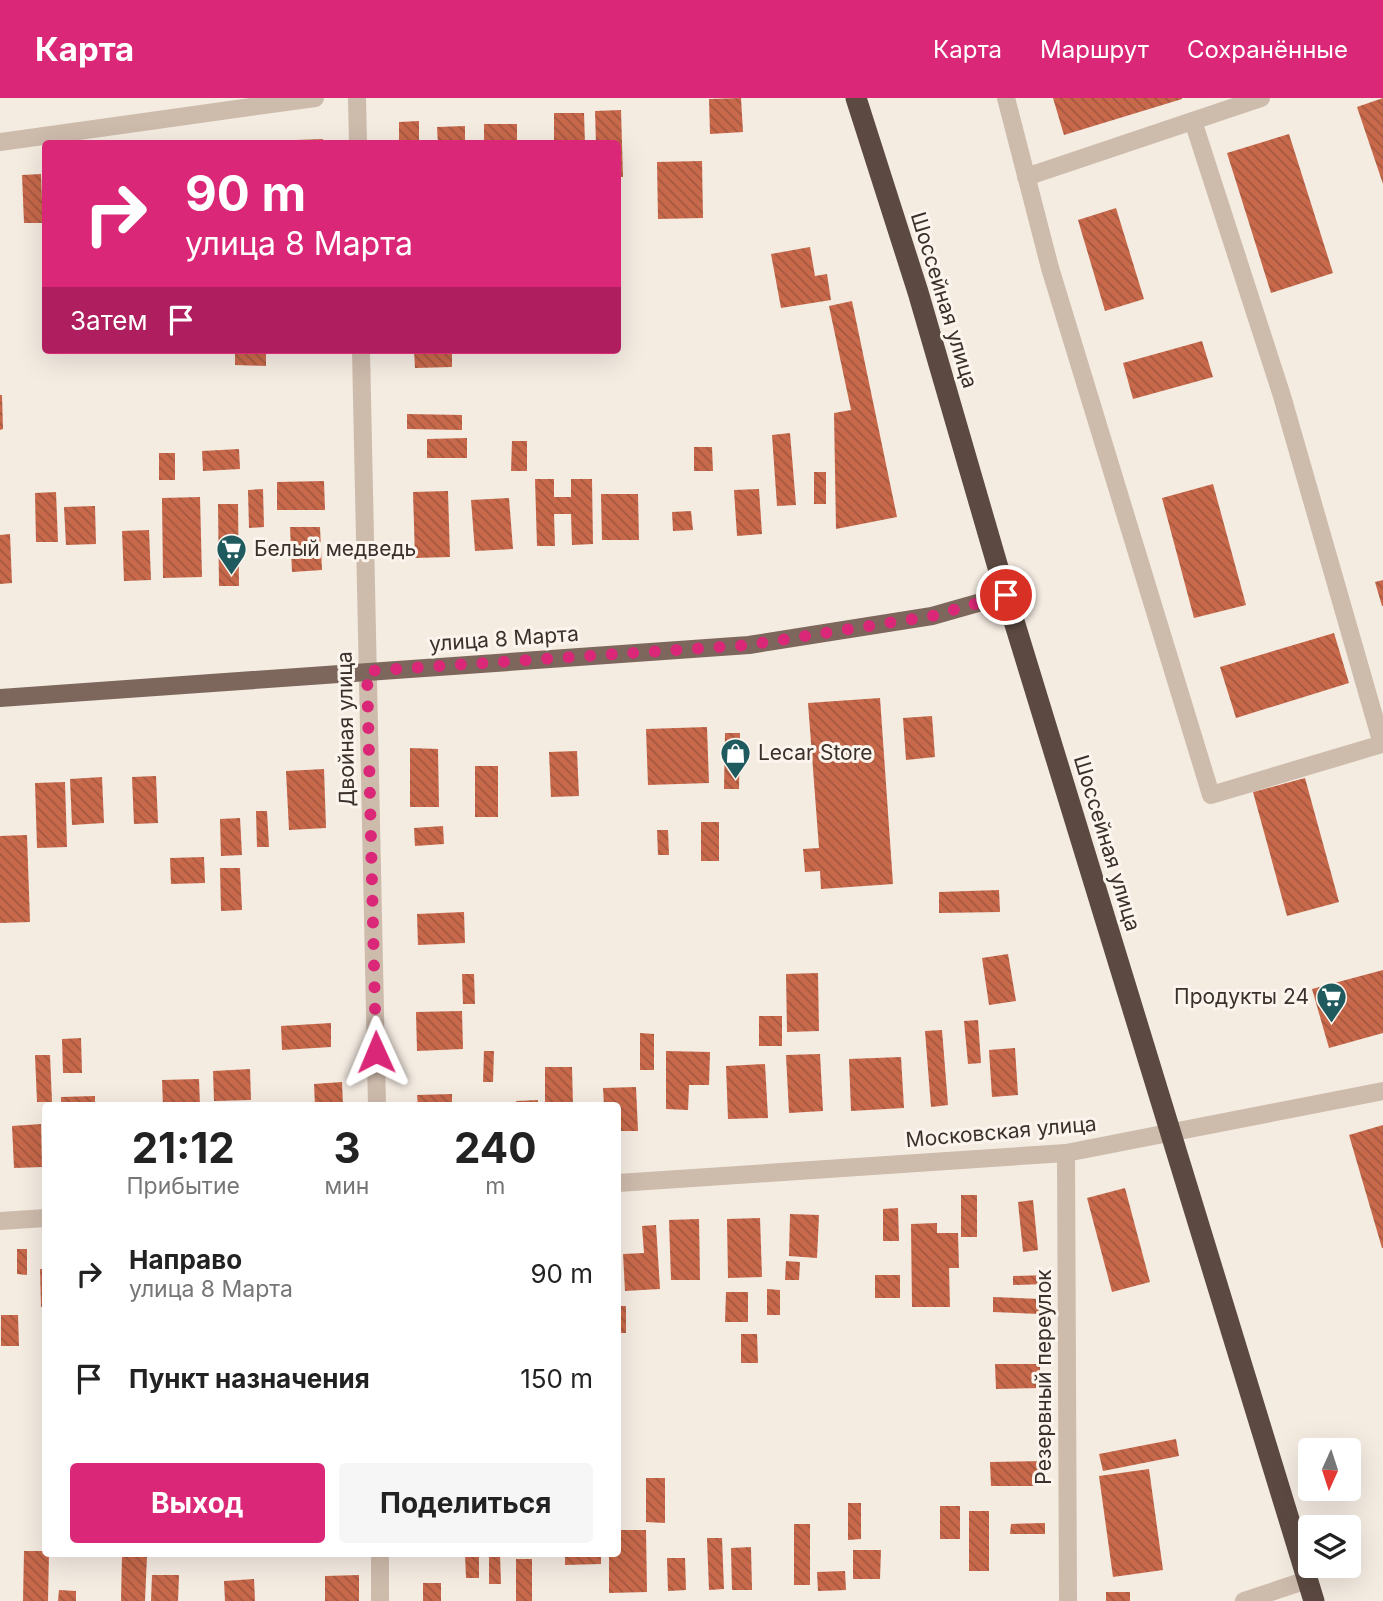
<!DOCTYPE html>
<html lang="ru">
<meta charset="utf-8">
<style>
body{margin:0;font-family:Inter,sans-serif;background:#f6f6f6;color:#222;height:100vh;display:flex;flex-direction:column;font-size:26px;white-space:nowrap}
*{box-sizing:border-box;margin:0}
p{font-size:23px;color:#767676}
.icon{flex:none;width:38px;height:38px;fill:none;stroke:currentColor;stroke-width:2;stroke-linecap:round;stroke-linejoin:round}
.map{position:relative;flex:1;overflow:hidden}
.sheet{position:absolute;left:42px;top:1004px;width:579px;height:455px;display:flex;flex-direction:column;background:#fff;border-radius:7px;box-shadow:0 7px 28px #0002}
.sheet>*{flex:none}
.guide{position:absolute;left:42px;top:42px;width:579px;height:214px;border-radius:7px;box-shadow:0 7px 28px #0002;background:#db2777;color:#fff;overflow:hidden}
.needle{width:46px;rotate:183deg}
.fabs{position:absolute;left:1298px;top:1340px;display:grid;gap:14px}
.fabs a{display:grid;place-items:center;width:63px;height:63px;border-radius:7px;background:#fff;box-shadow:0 7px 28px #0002;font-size:35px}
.pin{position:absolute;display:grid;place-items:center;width:60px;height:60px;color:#fff;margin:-30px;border:4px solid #fff;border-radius:50%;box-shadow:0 2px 7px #0007}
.me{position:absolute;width:77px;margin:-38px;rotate:359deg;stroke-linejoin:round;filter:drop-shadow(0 0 5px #0008)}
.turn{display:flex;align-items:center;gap:24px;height:147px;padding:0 28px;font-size:32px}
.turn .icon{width:91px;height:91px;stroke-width:2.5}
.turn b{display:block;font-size:49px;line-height:60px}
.then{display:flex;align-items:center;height:66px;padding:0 28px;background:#0003;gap:14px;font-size:26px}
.eta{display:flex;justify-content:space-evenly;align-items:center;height:119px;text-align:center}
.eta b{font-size:42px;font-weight:700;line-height:49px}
.primary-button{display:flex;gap:14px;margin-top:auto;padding:14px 28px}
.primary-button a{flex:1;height:80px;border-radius:7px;background:#db2777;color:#fff;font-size:28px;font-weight:700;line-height:80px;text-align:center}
.primary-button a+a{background:#f6f6f6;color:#222}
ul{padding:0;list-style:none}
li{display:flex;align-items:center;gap:21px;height:105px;padding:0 28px}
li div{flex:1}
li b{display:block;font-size:26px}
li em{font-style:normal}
header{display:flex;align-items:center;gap:42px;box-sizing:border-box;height:98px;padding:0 35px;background:#db2777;color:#fff}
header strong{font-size:33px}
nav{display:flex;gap:38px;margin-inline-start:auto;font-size:24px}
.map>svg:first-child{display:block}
.building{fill:url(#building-back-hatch)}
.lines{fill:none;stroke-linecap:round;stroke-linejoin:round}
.minor{stroke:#cdbbac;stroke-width:18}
.major{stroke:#7d675c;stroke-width:18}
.highway{stroke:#5c4a42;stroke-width:21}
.route{stroke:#db2777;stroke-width:12;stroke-dasharray:0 21.6}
.labels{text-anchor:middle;stroke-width:6;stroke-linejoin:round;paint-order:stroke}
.street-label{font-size:21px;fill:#3b302b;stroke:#fbf5ee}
.poi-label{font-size:21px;fill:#3b302b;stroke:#fbf5ee;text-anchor:start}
</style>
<header>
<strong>Карта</strong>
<nav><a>Карта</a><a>Маршрут</a><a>Сохранённые</a></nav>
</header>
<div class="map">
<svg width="1383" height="1503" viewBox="0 0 1383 1503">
<defs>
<pattern id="building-back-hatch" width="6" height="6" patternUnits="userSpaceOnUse" patternTransform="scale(1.75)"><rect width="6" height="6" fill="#c8694b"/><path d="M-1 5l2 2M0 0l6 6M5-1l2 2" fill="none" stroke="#a4573f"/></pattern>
</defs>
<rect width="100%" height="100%" fill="#f4ebe1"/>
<!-- building -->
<g class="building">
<path d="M 741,0 L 743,34 L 710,36 L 709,1 Z"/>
<path d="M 1053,0 L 1182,0 L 1182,1 L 1064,37 Z"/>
<path d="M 1383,0 L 1383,86 L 1357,9 Z"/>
<path d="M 621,12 L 623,79 L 618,79 L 618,46 L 596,46 L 595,13 Z"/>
<path d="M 554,15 L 584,15 L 585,46 L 554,46 Z"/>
<path d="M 419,23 L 419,46 L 399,46 L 399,24 Z"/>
<rect x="484" y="26" width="33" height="20"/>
<path d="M 465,28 L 465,46 L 438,46 L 437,29 Z"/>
<path d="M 1289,36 L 1333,175 L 1271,195 L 1227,55 Z"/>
<path d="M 323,41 L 323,46 L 296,46 L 296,42 Z"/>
<path d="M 702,63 L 703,120 L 658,121 L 657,64 Z"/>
<path d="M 41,76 L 43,125 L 24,125 L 22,77 Z"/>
<path d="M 1116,110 L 1144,201 L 1105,213 L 1078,122 Z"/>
<path d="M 810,149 L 815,178 L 827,176 L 831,202 L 781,210 L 771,156 Z"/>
<path d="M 852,203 L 897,419 L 836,431 L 834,315 L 851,312 L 829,208 Z"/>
<path d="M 1202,243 L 1213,279 L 1133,301 L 1123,265 Z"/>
<path d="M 235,252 L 266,252 L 266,268 L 235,267 Z"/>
<path d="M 414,252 L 452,252 L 452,269 L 415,270 Z"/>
<path d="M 0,297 L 2,297 L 3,331 L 0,332 Z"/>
<path d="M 407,316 L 462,317 L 462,332 L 407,331 Z"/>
<path d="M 790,335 L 796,407 L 777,408 L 772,337 Z"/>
<path d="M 467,340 L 467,360 L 427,360 L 427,341 Z"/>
<path d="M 512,343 L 527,343 L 527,373 L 511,373 Z"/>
<path d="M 694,349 L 712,349 L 713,373 L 694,373 Z"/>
<path d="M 239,351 L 240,371 L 203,373 L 202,353 Z"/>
<rect x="159" y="355" width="16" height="27"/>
<rect x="814" y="374" width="12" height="32"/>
<path d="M 535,381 L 554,381 L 554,399 L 571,399 L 571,381 L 592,381 L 593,446 L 572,447 L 571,416 L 554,416 L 555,448 L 537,448 Z"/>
<path d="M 324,383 L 325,412 L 277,412 L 277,384 Z"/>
<path d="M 1213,386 L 1246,507 L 1194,520 L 1162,400 Z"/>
<path d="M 263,391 L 264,429 L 249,430 L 248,392 Z"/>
<path d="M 759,391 L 762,436 L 737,438 L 734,392 Z"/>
<path d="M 448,393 L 450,459 L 415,460 L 413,394 Z"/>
<path d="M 56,394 L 58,444 L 36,444 L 35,395 Z"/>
<path d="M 601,396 L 638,396 L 639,442 L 602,442 Z"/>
<path d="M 200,399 L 202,479 L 163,480 L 162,400 Z"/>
<path d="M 509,400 L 513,451 L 475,453 L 471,402 Z"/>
<path d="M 218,406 L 238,406 L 239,488 L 219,488 Z"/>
<path d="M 95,408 L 96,446 L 66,447 L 64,409 Z"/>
<path d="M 691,413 L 693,432 L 673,433 L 672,414 Z"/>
<path d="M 290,429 L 320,429 L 322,472 L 292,474 Z"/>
<path d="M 149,432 L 151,482 L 124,483 L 122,433 Z"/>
<path d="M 10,436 L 12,485 L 0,486 L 0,437 Z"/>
<path d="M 1383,482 L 1383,508 L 1382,508 L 1375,484 Z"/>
<path d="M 1334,535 L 1349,585 L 1236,620 L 1220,569 Z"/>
<path d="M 880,600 L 893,786 L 821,791 L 820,773 L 805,774 L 803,751 L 819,750 L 808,605 Z"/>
<path d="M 932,618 L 935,659 L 906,662 L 903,620 Z"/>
<path d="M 707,629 L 709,685 L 648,687 L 646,631 Z"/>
<path d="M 725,635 L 740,635 L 739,691 L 724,691 Z"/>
<path d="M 410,650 L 438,651 L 439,709 L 410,709 Z"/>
<path d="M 577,653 L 579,698 L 551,699 L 549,654 Z"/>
<rect x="475" y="668" width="23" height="51"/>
<path d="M 324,671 L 326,730 L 289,732 L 286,673 Z"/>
<path d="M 156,678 L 158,725 L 134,726 L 132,679 Z"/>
<path d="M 102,679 L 104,725 L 72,727 L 70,681 Z"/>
<path d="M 1305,680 L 1339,804 L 1287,818 L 1253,694 Z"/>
<path d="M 65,684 L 67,749 L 37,750 L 35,685 Z"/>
<path d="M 256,713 L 267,713 L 269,749 L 257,749 Z"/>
<path d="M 240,720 L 242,757 L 221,758 L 220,721 Z"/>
<rect x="701" y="724" width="18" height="39"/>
<path d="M 443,728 L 444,746 L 415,748 L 414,730 Z"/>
<path d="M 657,732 L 668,732 L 669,757 L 658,757 Z"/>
<path d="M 27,737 L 30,824 L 0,825 L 0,738 Z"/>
<path d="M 204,759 L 205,785 L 171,786 L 170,760 Z"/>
<path d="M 220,770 L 240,770 L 242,812 L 221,813 Z"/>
<path d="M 999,792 L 1000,814 L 939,815 L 939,794 Z"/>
<path d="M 464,814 L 465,845 L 418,847 L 417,816 Z"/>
<path d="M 1008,856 L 1016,903 L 989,907 L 982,860 Z"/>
<path d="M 1383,872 L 1383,935 L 1329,950 L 1312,891 Z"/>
<path d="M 818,875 L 819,933 L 787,934 L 786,876 Z"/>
<path d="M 462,876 L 474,876 L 475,906 L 463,906 Z"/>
<path d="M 462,913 L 463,951 L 417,953 L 416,914 Z"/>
<rect x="759" y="918" width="23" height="30"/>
<path d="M 978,922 L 981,965 L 968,966 L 964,923 Z"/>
<path d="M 331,925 L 331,949 L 282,952 L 281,928 Z"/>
<path d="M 942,932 L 948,1007 L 931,1009 L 925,933 Z"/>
<path d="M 640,935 L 654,936 L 654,972 L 640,972 Z"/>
<path d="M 81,940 L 82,975 L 63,975 L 62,941 Z"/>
<path d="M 1015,950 L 1018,997 L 992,999 L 989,952 Z"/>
<path d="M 484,953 L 494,953 L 493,984 L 483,984 Z"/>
<path d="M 666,953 L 710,954 L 709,987 L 689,987 L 688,1012 L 666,1011 Z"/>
<path d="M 820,956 L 823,1013 L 789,1015 L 786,957 Z"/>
<path d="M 35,957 L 50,957 L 52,1004 L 37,1004 Z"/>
<path d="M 901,959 L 904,1010 L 851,1013 L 849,961 Z"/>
<path d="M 765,966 L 768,1020 L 728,1021 L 726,968 Z"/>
<path d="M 545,969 L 572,969 L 573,1008 L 545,1008 Z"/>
<path d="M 250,971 L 251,1002 L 214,1003 L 213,973 Z"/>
<path d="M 199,981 L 200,1008 L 163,1008 L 162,982 Z"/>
<path d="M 342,984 L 343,1008 L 315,1008 L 314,986 Z"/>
<path d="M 636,989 L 638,1033 L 618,1033 L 618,1008 L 604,1008 L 603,990 Z"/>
<path d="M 452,996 L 452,1008 L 418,1008 L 417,997 Z"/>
<path d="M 95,998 L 95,1008 L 61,1008 L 61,999 Z"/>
<path d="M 538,1002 L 538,1008 L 516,1008 L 516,1003 Z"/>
<path d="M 41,1026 L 42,1069 L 14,1070 L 12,1028 Z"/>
<path d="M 1383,1027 L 1383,1150 L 1382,1150 L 1349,1037 Z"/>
<path d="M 1125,1090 L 1150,1184 L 1112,1194 L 1087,1100 Z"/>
<rect x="961" y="1097" width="16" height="42"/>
<path d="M 1033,1102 L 1038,1152 L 1023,1154 L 1018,1104 Z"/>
<path d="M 898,1110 L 899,1143 L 883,1143 L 883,1111 Z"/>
<path d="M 790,1116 L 819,1117 L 817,1160 L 789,1158 Z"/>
<path d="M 760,1120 L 762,1179 L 728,1180 L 727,1121 Z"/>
<path d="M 699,1121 L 700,1182 L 671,1182 L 669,1122 Z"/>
<path d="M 937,1125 L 937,1135 L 958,1135 L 959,1170 L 949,1170 L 950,1209 L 912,1209 L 911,1126 Z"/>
<path d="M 656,1127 L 660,1191 L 625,1193 L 623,1156 L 644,1155 L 642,1128 Z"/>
<path d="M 17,1151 L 27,1151 L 27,1177 L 17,1176 Z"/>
<path d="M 786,1163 L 800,1164 L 799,1182 L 785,1182 Z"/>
<path d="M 40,1171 L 46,1171 L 46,1209 L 41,1209 Z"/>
<rect x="875" y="1177" width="25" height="23"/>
<path d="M 1047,1177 L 1047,1186 L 1013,1187 L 1013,1178 Z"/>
<path d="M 767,1191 L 780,1192 L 780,1217 L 767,1217 Z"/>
<path d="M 726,1194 L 748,1194 L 748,1224 L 725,1224 Z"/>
<path d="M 993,1199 L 1040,1201 L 1039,1216 L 993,1214 Z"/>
<rect x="618" y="1208" width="8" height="27"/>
<path d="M 1,1217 L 18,1217 L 19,1248 L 1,1248 Z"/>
<path d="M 741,1236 L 757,1236 L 758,1265 L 741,1265 Z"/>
<path d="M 995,1266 L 1040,1266 L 1040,1290 L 996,1291 Z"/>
<path d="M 1176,1341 L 1179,1358 L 1103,1373 L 1099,1356 Z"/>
<path d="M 1045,1363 L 1045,1388 L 991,1388 L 990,1364 Z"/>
<path d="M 1149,1371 L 1163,1472 L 1113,1479 L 1099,1378 Z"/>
<path d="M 646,1380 L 665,1380 L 665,1425 L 646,1424 Z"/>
<path d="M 848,1405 L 861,1405 L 861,1441 L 848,1442 Z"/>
<rect x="940" y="1408" width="20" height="33"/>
<rect x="969" y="1413" width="20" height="60"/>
<path d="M 1045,1425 L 1045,1436 L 1010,1436 L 1011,1426 Z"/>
<rect x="794" y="1426" width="16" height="61"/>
<path d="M 618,1432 L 646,1432 L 647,1494 L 609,1495 L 609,1456 L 618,1456 Z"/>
<path d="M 707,1440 L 722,1440 L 724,1491 L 709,1492 Z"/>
<path d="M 751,1449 L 752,1492 L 732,1492 L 731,1450 Z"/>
<path d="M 853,1452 L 881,1452 L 880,1481 L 853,1481 Z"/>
<path d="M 24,1453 L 46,1453 L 46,1456 L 49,1456 L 48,1503 L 23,1503 Z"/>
<path d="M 465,1456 L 479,1456 L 479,1480 L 466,1480 Z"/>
<path d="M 489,1456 L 500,1456 L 501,1486 L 489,1486 Z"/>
<path d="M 565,1456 L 601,1456 L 601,1466 L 565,1467 Z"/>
<path d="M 122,1457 L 147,1458 L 145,1503 L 121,1503 Z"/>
<path d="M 667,1460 L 685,1460 L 686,1492 L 668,1493 Z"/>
<rect x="516" y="1461" width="16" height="42"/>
<path d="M 845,1473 L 846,1492 L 818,1493 L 817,1474 Z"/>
<path d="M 152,1477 L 179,1477 L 178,1503 L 151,1503 Z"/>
<path d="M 359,1477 L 359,1503 L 325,1503 L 325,1478 Z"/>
<path d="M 254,1481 L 255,1503 L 225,1503 L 224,1483 Z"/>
<rect x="423" y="1485" width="18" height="18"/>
<path d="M 59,1492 L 76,1493 L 76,1503 L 58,1503 Z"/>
<rect x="1106" y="1494" width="24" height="9"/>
</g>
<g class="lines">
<!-- minor -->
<g class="minor">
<path d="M 357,0 L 358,46"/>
<path d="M 1006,0 L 1050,170 L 1211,697 L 1382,646 L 1282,298 L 1193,23"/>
<path d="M 0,44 L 315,0"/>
<path d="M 1026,79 L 1261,0"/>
<path d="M 361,252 L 377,1008"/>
<path d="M 1066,1055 L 1068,1503"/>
<path d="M 618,1085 L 1066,1055 L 1383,993"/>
<path d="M 0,1123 L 46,1120"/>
<path d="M 380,1456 L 380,1503"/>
<path d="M 1244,1503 L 1307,1482"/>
</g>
<!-- major -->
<path class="major" d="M 0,600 L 749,547 L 932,518 L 1006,497"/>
<!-- highway -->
<path class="highway" d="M 856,0 L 918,194 L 1006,497 L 1314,1503"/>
</g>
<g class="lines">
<!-- route -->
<path class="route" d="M 376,954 L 367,573 L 749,547 L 932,518 L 1006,497"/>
</g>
<!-- icons -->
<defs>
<symbol id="supermarket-pin" viewBox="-11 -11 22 30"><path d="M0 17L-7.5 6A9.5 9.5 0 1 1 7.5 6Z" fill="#1f5a5e" stroke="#fbf5ee"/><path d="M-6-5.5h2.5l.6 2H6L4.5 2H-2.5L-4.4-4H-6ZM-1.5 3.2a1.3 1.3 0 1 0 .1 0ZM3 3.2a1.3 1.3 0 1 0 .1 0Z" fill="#fff"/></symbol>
<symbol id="shop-pin" viewBox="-11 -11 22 30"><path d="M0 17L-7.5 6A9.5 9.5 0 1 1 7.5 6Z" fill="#1f5a5e" stroke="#fbf5ee"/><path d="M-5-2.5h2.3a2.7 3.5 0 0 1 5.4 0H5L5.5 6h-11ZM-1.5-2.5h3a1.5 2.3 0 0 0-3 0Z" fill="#fff"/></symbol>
</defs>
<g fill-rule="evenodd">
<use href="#supermarket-pin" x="214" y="434" width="35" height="47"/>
<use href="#shop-pin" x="718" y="638" width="35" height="47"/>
<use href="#supermarket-pin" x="1314" y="882" width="35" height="47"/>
</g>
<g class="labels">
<!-- street labels -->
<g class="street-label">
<text transform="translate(944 202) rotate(73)" y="7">Шоссейная улица</text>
<text transform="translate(504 541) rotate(-4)" y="7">улица 8 Марта</text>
<text transform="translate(346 631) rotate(-91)" y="7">Двойная улица</text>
<text transform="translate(1107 745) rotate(73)" y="7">Шоссейная улица</text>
<text transform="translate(1001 1034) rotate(-5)" y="7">Московская улица</text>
<text transform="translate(1044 1279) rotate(-90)" y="7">Резервный переулок</text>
</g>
<!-- poi labels -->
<g class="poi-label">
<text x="254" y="458">Белый медведь</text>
<text x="758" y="662">Lecar Store</text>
<text x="1309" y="906" text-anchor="end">Продукты 24</text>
</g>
</g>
</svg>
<div class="fabs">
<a><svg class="needle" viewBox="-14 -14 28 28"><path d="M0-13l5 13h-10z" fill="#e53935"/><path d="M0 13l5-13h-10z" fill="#767676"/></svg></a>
<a><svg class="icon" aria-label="layers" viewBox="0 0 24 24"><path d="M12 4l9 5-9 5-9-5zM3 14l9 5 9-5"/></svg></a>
</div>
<div class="pin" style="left:1006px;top:497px;background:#d93025"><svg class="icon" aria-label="arrive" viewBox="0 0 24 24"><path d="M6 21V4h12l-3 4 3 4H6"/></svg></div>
<svg class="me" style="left:376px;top:954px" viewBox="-20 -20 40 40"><path d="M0-17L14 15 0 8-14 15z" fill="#db2777" stroke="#fff" stroke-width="4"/></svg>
<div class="guide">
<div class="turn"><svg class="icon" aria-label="right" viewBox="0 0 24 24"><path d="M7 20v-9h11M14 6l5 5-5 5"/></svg><div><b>90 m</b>улица 8 Марта</div></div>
<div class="then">Затем<svg class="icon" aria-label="arrive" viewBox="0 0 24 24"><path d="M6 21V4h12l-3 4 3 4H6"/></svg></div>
</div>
<section class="sheet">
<div class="eta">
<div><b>21:12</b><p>Прибытие</p></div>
<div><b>3</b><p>мин</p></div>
<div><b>240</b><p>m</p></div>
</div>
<ul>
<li><svg class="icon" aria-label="right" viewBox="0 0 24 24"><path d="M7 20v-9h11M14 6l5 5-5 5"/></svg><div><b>Направо</b><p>улица 8 Марта</p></div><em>90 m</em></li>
<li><svg class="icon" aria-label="arrive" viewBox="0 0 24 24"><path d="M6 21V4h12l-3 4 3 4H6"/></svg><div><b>Пункт назначения</b></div><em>150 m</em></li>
</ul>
<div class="primary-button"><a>Выход</a><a>Поделиться</a></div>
</section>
</div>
